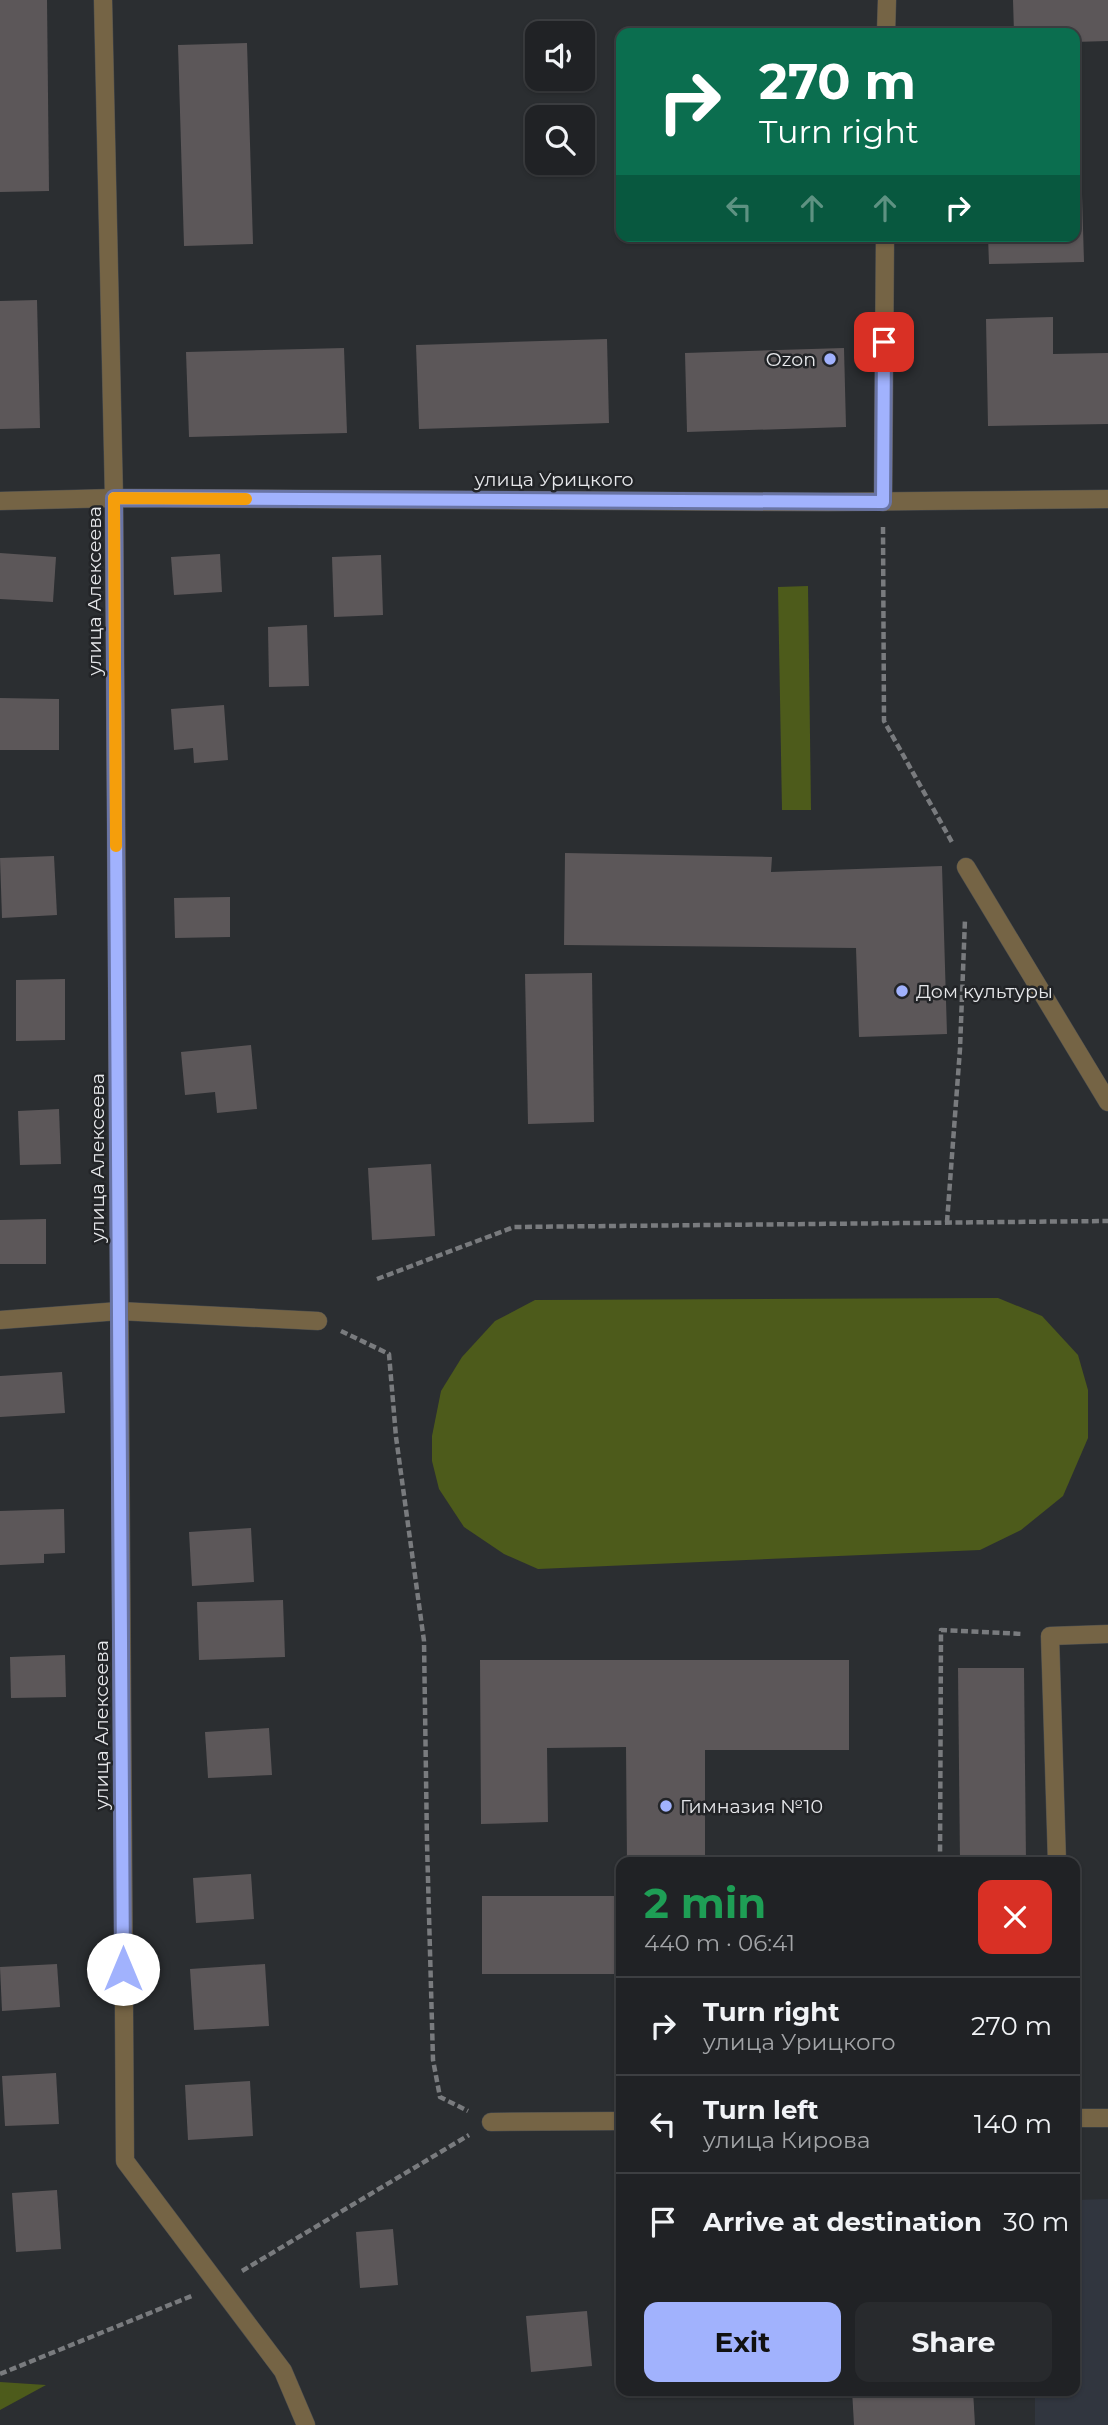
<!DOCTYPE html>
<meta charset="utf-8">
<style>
body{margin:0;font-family:Montserrat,sans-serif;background:#282a2d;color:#f1f3f6;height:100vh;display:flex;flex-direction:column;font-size:26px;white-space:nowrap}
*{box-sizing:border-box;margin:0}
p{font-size:23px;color:#a2a4a7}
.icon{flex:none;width:38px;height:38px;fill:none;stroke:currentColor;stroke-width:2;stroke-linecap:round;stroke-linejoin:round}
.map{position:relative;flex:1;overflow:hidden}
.sheet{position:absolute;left:616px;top:1857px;width:464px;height:539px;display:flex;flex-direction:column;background:#202225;border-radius:14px;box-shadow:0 2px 5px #0004,0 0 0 2px #3d3f42}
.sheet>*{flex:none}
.guide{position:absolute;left:616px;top:28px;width:464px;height:214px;border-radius:14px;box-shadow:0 2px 5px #0004,0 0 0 2px #3d3f42;background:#0b6e4f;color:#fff;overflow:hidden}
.buttons{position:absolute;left:525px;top:21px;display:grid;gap:14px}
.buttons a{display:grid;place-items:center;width:70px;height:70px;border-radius:14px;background:#202225;box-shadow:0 2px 5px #0004,0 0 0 2px #3d3f42;font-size:35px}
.pin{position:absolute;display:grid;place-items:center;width:60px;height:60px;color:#fff;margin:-30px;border-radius:14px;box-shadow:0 4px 10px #0006}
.me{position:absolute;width:77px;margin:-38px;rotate:0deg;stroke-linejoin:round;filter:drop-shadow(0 0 5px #0008)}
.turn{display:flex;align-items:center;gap:24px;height:147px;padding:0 28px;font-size:32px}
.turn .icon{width:91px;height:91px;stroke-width:2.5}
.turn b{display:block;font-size:49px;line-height:60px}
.lanes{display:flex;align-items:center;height:66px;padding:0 28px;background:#0003;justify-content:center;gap:35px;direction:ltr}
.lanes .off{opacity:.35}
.round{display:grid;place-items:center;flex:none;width:74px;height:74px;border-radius:14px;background:#282a2d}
.overview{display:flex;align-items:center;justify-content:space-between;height:119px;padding:0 28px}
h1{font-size:42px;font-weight:700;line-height:52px;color:#1e9e55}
.primary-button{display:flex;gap:14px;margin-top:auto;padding:14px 28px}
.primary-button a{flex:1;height:80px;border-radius:14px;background:#a1b2fd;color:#111;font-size:28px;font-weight:700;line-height:80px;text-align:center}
.primary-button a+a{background:#282a2d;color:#f1f3f6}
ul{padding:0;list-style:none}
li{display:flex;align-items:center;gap:21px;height:98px;padding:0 28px;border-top:2px solid #3d3f42}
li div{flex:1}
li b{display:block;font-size:26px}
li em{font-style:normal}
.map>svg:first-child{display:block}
.built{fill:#31363f}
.green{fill:#4d5b1b}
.building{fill:#5c5759}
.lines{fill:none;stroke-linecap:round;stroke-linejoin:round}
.lane-casing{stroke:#494c4f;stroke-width:19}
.street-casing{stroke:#494c4f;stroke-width:19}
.path{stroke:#797b7e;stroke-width:4.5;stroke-dasharray:7 3.5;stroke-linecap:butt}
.lane{stroke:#756445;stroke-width:18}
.street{stroke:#756445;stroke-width:18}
.route-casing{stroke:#6974a4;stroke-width:18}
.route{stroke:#a1b2fd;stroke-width:12}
.slow{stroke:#f59e0b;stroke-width:12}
.poi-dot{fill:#a1b2fd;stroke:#222427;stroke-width:2.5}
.labels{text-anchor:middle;stroke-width:5;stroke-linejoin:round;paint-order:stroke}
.poi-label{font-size:19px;fill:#e6e7ea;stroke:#222427;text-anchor:start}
.street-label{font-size:19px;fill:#e6e7ea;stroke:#222427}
</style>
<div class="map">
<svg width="1108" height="2425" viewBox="0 0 1108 2425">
<rect width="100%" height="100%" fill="#2b2e31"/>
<!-- built -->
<path class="built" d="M 1108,2199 L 1108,2425 L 1035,2425 L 1035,2391 L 1074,2390 L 1075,2200 Z"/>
<!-- green -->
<g class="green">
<path d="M 808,586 L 811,810 L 782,810 L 778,587 Z"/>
<path d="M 998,1298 L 1042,1316 L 1078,1355 L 1088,1390 L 1088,1438 L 1063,1496 L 1021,1530 L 980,1550 L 538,1569 L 504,1554 L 464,1527 L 439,1489 L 432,1461 L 432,1436 L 441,1391 L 462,1357 L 495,1321 L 535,1300 Z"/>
<path d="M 0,2382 L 46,2385 L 0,2410 Z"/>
</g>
<!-- building -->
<g class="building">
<path d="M 0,0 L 47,0 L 49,191 L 0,192 Z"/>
<path d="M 1013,0 L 1108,0 L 1108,41 L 1074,42 L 1074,33 L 1014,33 Z"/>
<path d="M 247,43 L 253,244 L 184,246 L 178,45 Z"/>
<path d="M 1074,159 L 1081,159 L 1084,262 L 989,264 L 988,236 L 1074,236 Z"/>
<path d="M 37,300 L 40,428 L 0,429 L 0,301 Z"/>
<path d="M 1053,317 L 1053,354 L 1108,353 L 1108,424 L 988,426 L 986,319 Z"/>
<path d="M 607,339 L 609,423 L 419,429 L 416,345 Z"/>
<path d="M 344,348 L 347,433 L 189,437 L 186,352 Z"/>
<path d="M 844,348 L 846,427 L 687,432 L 685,353 Z"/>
<path d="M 0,553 L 56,557 L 53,602 L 0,599 Z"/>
<path d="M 220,554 L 222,592 L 174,595 L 171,557 Z"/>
<path d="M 381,555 L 383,615 L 334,617 L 332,557 Z"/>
<path d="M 307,625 L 309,686 L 269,687 L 268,627 Z"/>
<path d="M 0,698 L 59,699 L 59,750 L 0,750 Z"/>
<path d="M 224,705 L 228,760 L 194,763 L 193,748 L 174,750 L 171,709 Z"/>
<path d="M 565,853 L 772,857 L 771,872 L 942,866 L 947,1034 L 859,1037 L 856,948 L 564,945 Z"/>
<path d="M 54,856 L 57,915 L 2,918 L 0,858 Z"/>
<path d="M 230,897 L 230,937 L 175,938 L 174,898 Z"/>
<path d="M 592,973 L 594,1122 L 528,1124 L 525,974 Z"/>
<path d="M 65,979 L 65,1040 L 16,1041 L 16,980 Z"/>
<path d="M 251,1045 L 257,1109 L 217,1113 L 215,1092 L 185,1095 L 181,1052 Z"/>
<path d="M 59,1109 L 61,1164 L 20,1165 L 18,1111 Z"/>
<path d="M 431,1164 L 435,1236 L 372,1240 L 368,1168 Z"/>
<path d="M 46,1219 L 46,1264 L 0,1264 L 0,1220 Z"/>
<path d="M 62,1372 L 65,1413 L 0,1417 L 0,1376 Z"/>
<path d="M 64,1509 L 65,1553 L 44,1554 L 44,1563 L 0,1565 L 0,1511 Z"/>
<path d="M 251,1528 L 254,1582 L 192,1586 L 189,1532 Z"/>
<path d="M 283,1600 L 285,1657 L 199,1660 L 197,1602 Z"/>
<path d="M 65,1655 L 66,1697 L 11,1698 L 10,1657 Z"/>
<path d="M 480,1660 L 849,1660 L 849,1750 L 705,1750 L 705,1862 L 627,1862 L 626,1747 L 547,1748 L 548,1822 L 481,1824 Z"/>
<path d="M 958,1668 L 1024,1668 L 1026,1862 L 960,1862 Z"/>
<path d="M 269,1728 L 272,1775 L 208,1778 L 205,1732 Z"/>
<path d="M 251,1874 L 254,1919 L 196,1923 L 193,1878 Z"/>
<rect x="482" y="1896" width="139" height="78"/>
<path d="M 57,1964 L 60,2007 L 2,2011 L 0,1967 Z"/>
<path d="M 265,1964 L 269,2026 L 194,2030 L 190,1969 Z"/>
<path d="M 56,2073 L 59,2124 L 5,2126 L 2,2076 Z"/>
<path d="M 250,2081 L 253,2136 L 188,2140 L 185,2085 Z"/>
<path d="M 57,2190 L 61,2249 L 16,2252 L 12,2193 Z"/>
<path d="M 393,2229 L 398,2285 L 360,2288 L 356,2232 Z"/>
<path d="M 587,2311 L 592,2366 L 531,2372 L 526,2316 Z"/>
<path d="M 852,2390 L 973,2390 L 975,2425 L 854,2425 Z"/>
</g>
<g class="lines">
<defs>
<g id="lane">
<path d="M 966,867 L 1108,1102"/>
<path d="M 0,1320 L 119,1311 L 318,1321"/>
<path d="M 1057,1862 L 1050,1636 L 1108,1634"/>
</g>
<g id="street">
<path d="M 103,0 L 114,498 L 125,2161 L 283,2371 L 306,2425"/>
<path d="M 886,33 L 887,0"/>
<path d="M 0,501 L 114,498 L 828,502 L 1108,499"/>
<path d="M 883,502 L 885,236"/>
<path d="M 1074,2118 L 1108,2118"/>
<path d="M 491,2122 L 621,2121"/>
</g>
</defs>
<!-- lane casing -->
<use href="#lane" class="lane-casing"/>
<!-- street casing -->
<use href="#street" class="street-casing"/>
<!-- path -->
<g class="path">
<path d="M 883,527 L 884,721 L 953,844"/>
<path d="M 947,1222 L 960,1049 L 965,919"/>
<path d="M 377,1279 L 514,1227 L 1108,1221"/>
<path d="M 341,1331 L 389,1354 L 396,1437 L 424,1641 L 427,1843 L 433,2060 L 440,2097 L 468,2111"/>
<path d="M 940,1862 L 941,1630 L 1023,1634"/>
<path d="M 242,2271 L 469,2135"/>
<path d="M 0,2374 L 194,2295"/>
</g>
<!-- lane -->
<use href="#lane" class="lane"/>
<!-- street -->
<use href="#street" class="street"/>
</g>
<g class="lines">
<defs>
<path id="route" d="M 123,1969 L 114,498 L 883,502 L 884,342"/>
</defs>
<!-- route casing -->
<use href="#route" class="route-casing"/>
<!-- route -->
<use href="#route" class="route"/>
<!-- slow -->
<path class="slow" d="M 116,846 L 114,498 L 246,499"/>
</g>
<!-- markers -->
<g class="poi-dot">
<circle cx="830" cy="359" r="7"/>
<circle cx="902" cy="991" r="7"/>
<circle cx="666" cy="1806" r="7"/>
</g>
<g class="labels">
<!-- poi labels -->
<g class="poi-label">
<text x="816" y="366" text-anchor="end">Ozon</text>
<text x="916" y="998">Дом культуры</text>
<text x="680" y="1813">Гимназия №10</text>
</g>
<!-- street labels -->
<g class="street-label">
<text x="554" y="486">улица Урицкого</text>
<text transform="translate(94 591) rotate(-90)" y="7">улица Алексеева</text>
<text transform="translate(97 1158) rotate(-90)" y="7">улица Алексеева</text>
<text transform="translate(101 1725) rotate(-90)" y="7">улица Алексеева</text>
</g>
</g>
</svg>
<div class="buttons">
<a><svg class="icon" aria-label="sound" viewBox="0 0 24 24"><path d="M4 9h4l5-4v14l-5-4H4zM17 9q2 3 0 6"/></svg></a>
<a><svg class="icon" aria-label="search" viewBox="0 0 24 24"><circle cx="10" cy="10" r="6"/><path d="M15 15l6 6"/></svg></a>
</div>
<div class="pin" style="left:884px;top:342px;background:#d93025"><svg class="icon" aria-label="arrive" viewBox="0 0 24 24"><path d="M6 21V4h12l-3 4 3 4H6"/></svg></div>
<svg class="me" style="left:123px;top:1969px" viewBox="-20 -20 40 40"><circle r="19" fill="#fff"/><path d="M0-13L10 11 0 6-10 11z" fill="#a1b2fd"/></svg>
<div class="guide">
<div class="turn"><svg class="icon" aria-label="right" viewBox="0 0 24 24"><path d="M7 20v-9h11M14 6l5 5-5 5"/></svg><div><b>270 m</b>Turn right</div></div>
<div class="lanes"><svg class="icon off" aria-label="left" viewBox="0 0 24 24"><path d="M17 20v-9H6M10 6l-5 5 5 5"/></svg><svg class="icon off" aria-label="ahead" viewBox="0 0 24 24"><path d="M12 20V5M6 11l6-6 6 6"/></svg><svg class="icon off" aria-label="ahead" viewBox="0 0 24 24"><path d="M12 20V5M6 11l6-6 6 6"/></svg><svg class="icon" aria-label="right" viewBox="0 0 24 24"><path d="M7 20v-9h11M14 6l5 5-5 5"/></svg></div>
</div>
<section class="sheet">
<div class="overview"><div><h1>2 min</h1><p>440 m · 06:41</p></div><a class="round" style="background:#d93025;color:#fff"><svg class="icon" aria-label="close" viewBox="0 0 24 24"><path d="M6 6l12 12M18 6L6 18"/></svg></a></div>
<ul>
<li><svg class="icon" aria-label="right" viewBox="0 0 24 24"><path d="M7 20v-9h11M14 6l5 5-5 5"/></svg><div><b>Turn right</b><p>улица Урицкого</p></div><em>270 m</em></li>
<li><svg class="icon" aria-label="left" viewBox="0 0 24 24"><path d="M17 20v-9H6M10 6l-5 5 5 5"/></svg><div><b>Turn left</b><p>улица Кирова</p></div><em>140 m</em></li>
<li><svg class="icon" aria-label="arrive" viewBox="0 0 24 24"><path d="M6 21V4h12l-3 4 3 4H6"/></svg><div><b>Arrive at destination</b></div><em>30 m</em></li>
</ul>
<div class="primary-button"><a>Exit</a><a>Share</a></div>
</section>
</div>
